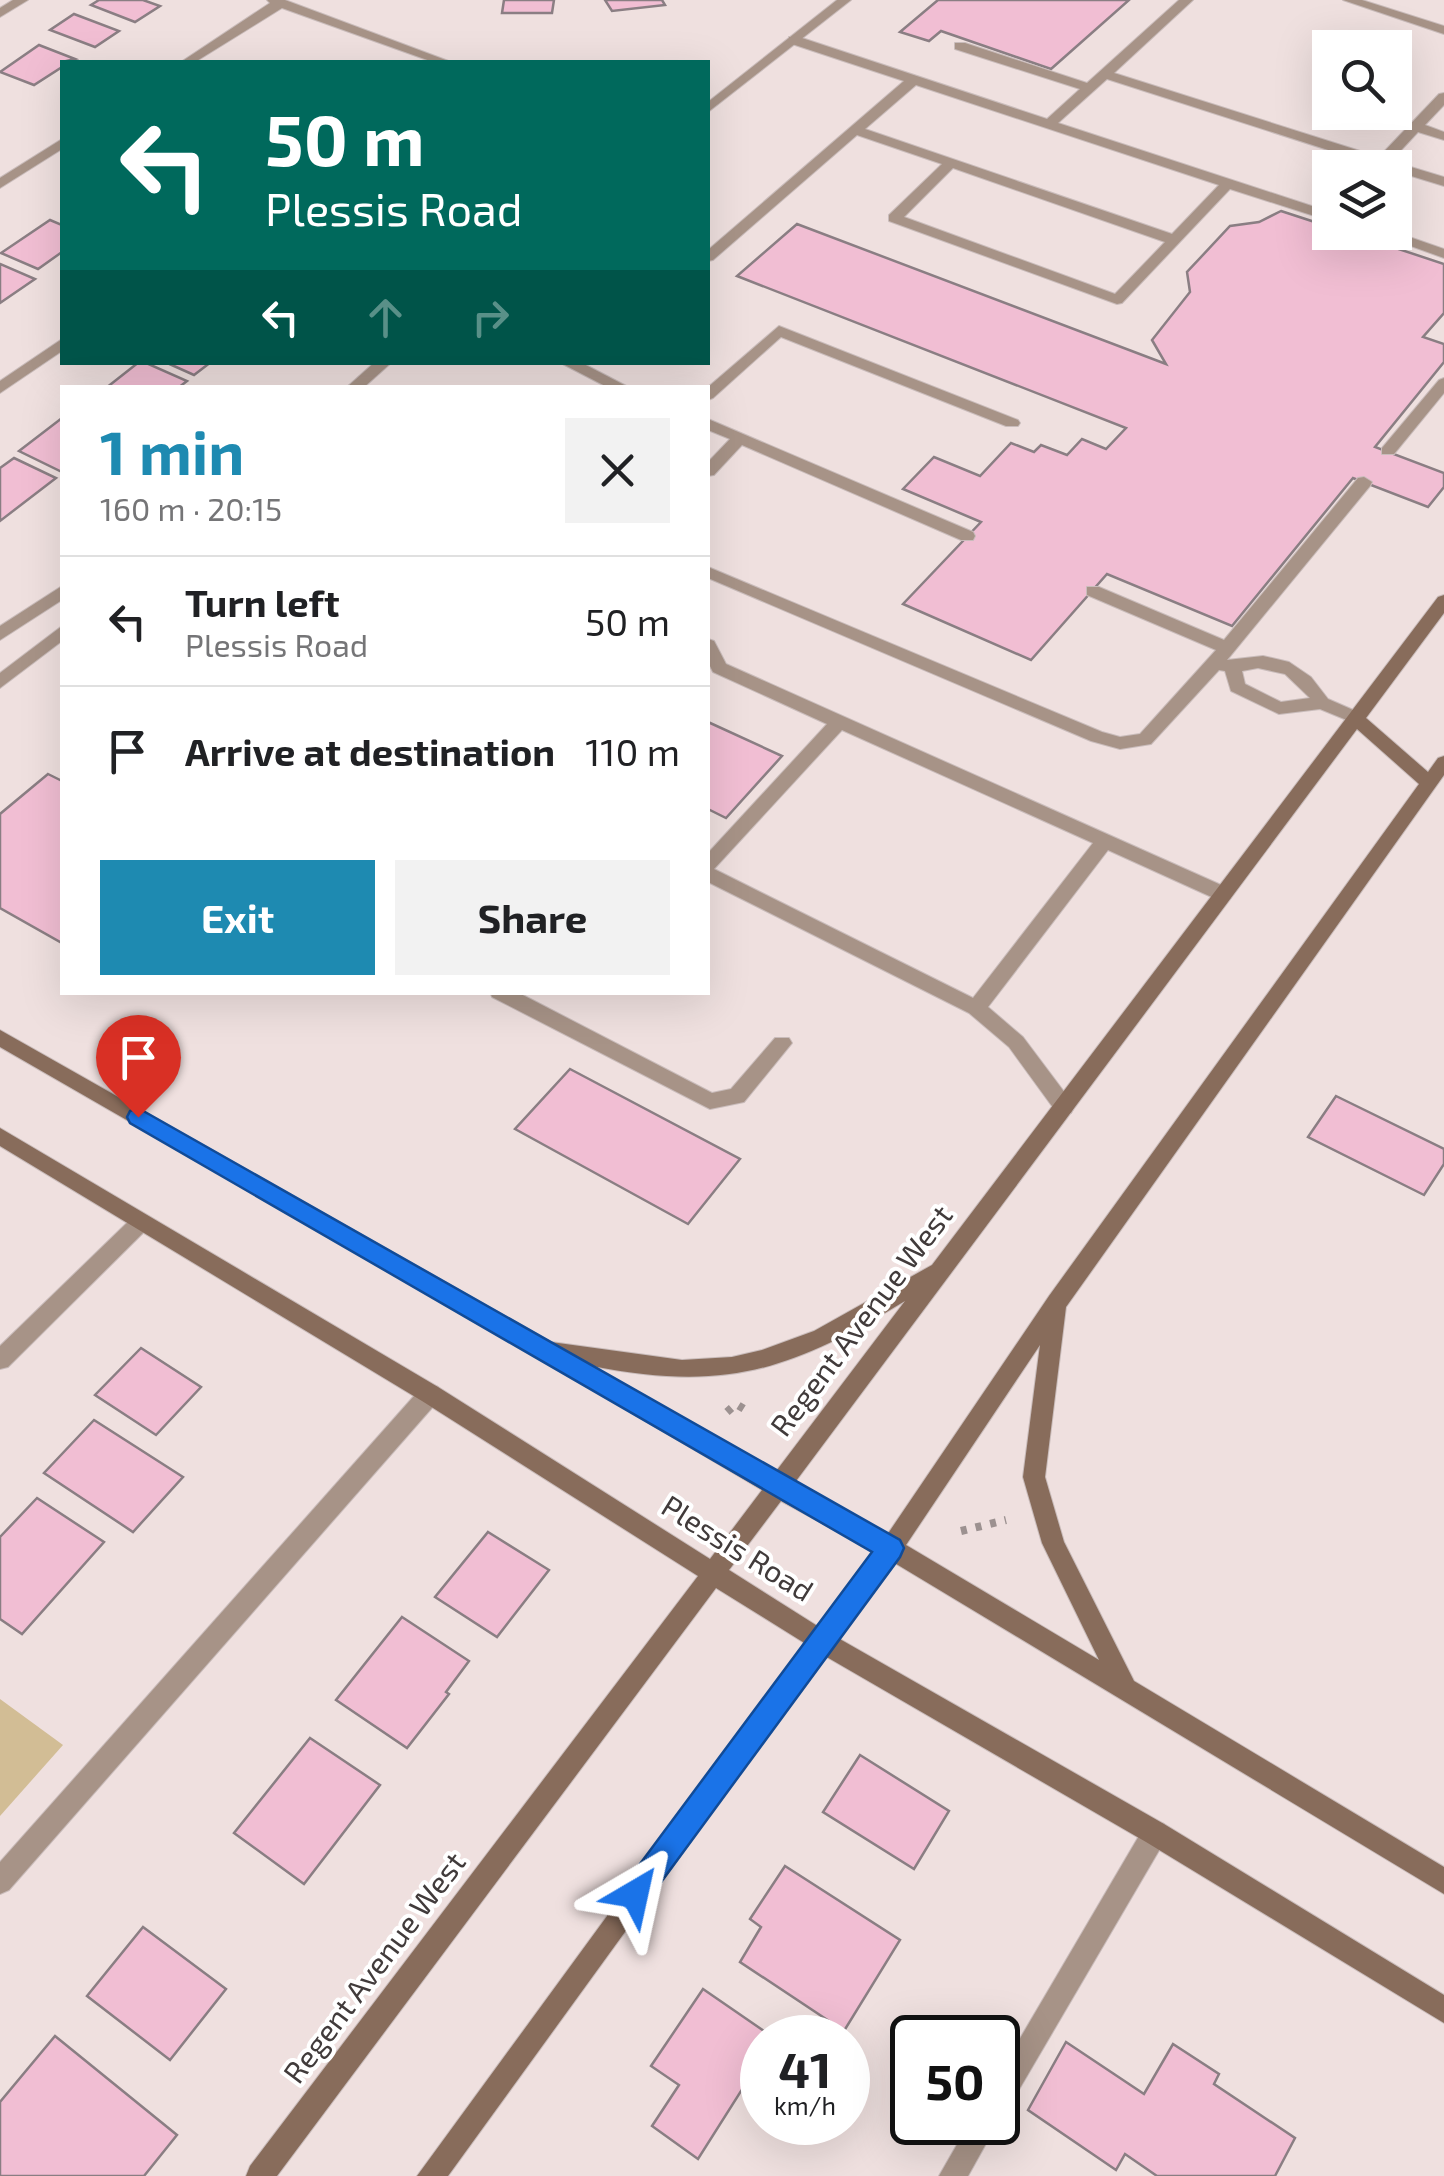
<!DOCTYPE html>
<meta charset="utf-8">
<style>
body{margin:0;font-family:"Exo 2",sans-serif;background:#f2f2f2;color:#202124;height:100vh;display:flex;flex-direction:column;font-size:38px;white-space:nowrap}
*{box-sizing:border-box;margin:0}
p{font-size:32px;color:#757577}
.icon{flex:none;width:55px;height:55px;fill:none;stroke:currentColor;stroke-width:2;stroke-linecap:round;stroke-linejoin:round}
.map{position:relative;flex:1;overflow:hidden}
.details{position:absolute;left:60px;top:385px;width:650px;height:610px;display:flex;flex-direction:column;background:#fff;border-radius:0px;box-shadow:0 10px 40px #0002}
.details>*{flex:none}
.banner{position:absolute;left:60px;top:60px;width:650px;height:305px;border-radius:0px;box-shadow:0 10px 40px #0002;background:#00695c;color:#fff;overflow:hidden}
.controls{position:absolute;left:1312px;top:30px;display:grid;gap:20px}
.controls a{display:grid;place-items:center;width:100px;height:100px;border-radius:0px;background:#fff;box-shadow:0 10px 40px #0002;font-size:50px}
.speed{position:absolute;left:740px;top:2015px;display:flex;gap:20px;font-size:50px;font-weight:700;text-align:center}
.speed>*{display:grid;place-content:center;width:130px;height:130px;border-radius:50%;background:#fff;box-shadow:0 10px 40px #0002;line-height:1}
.speed small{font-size:25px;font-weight:400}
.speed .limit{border:5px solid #111;border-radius:15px;background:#fff;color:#111}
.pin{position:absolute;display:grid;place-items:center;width:85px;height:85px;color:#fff;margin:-102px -42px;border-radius:50% 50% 50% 0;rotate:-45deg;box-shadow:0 0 10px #0007}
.pin .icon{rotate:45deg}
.me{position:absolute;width:110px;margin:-55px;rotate:36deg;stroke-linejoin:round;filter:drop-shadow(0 0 8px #0008)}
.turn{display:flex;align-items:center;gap:35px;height:210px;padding:0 40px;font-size:45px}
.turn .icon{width:130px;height:130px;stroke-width:2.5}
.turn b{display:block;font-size:70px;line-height:85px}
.lanes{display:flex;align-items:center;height:95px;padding:0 40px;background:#0003;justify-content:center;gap:50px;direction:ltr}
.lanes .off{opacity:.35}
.round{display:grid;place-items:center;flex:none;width:105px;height:105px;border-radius:0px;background:#f2f2f2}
.overview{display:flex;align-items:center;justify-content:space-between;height:170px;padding:0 40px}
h1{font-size:60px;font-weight:700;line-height:75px;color:#1e8ab1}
.primary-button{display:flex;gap:20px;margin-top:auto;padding:20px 40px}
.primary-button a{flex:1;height:115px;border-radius:0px;background:#1e8ab1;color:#fff;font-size:40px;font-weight:700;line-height:115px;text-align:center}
.primary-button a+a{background:#f2f2f2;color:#202124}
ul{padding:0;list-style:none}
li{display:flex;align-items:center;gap:30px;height:130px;padding:0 40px;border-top:2px solid #e0e0e0}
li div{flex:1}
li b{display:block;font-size:38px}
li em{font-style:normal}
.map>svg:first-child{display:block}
.green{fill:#d2bd95}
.building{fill:#f1bed3;stroke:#8a7e83;stroke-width:2.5}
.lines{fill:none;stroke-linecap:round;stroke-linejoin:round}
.service-casing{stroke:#c9bcbb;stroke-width:2}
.minor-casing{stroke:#c9bcbb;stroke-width:2}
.tertiary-casing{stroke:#c9bcbb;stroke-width:2}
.secondary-casing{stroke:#c9bcbb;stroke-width:2}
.path{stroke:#9c9190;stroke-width:8;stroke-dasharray:6 9;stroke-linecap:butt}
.service{fill:#a79387;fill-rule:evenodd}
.minor{fill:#a79387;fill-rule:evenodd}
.tertiary{fill:#a79387;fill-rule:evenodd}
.secondary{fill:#886c5b;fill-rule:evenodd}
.route{fill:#1a73e8;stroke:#114b97;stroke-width:2.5}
.labels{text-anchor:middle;stroke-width:8;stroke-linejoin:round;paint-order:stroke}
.street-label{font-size:30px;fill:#413b3b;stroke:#fff}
</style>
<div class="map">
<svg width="1444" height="2176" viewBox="0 0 1444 2176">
<rect width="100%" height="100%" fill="#efe0df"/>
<!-- green -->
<path class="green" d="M 0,1699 L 63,1745 L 0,1816 Z"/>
<!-- building -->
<g class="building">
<path d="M 99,0 L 143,0 L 160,6 L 135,22 L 91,5 Z"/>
<path d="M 504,0 L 554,0 L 552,13 L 502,13 Z"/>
<path d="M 605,0 L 662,0 L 665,5 L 612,11 Z"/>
<path d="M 938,0 L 1129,0 L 1051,69 L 941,31 L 929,41 L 900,32 Z"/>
<path d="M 74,14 L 119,31 L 95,47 L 50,30 Z"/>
<path d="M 39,45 L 75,59 L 62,62 L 62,67 L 34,85 L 0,72 Z"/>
<path d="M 1281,211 L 1330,227 L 1330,232 L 1347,232 L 1444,264 L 1444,313 L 1423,337 L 1444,344 L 1444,362 L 1375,447 L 1444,473 L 1444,487 L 1428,507 L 1353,478 L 1232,626 L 1107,574 L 1031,660 L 903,604 L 981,522 L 903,489 L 934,457 L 980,476 L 1011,443 L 1034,452 L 1041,445 L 1067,455 L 1082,439 L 1106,449 L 1126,428 L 737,276 L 797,224 L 1166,364 L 1152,340 L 1190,292 L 1187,272 L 1230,226 L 1259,222 Z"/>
<path d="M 50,220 L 62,225 L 62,252 L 38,269 L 1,253 Z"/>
<path d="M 0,264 L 35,279 L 0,303 Z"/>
<path d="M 139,362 L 144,362 L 187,381 L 178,388 L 106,388 Z"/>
<path d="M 165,362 L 211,362 L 194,375 Z"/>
<path d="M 62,418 L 62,472 L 19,451 Z"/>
<path d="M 14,458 L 56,478 L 0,521 L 0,468 Z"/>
<path d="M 708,722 L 782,756 L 726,818 L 708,809 Z"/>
<path d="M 48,774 L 62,781 L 62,943 L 0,908 L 0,814 Z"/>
<path d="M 570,1069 L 740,1159 L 688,1224 L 515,1129 Z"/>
<path d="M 1336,1096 L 1444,1149 L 1444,1164 L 1424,1195 L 1308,1137 Z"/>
<path d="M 141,1348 L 201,1387 L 156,1435 L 95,1395 Z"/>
<path d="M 94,1420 L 183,1477 L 133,1532 L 44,1473 Z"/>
<path d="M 37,1498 L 104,1542 L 22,1634 L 0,1619 L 0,1537 Z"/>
<path d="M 488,1532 L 549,1570 L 497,1637 L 435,1597 Z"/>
<path d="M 402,1617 L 469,1661 L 446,1692 L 449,1694 L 407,1748 L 336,1700 Z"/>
<path d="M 310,1738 L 380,1785 L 304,1884 L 234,1833 Z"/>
<path d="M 860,1755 L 949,1811 L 914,1869 L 823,1812 Z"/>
<path d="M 785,1866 L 900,1940 L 844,2031 L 740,1962 L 761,1927 L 750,1919 Z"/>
<path d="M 143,1927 L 226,1989 L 170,2060 L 87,1996 Z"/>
<path d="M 703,1989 L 774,2038 L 762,2038 L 762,2058 L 698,2159 L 652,2126 L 679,2085 L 651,2066 Z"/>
<path d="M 55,2036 L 177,2135 L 144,2176 L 0,2176 L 0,2102 Z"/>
<path d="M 1066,2042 L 1144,2094 L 1173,2044 L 1219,2074 L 1214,2084 L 1295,2138 L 1275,2176 L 1157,2176 L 1125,2154 L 1116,2170 L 1028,2110 Z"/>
</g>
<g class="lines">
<defs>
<g id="service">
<path d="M 13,0 L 28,0 L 0,17 L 0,8 Z"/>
<path d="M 1179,0 L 1193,0 L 1114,73 L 1379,157 L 1439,94 L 1444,93 L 1444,105 L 1425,125 L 1444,132 L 1444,140 L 1418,132 L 1391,161 L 1444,177 L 1444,186 L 1395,171 L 1395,168 L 1384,168 L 1107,79 L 1058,123 L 1330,212 L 1330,221 L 1230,189 L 1122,303 L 1117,304 L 889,221 L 889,215 L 942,164 L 857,135 L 713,260 L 708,261 L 708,250 L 904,81 L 789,43 L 789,37 L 799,37 L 1047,119 L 1080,89 L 955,49 L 955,43 L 965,43 L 1087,83 ZM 916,85 L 1219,185 L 1172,234 L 865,129 ZM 953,168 L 1165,242 L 1115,294 L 904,217 Z"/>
<path d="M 1343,0 L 1362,0 L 1444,26 L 1444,34 Z"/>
<path d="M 1372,232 L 1395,232 L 1444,249 L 1444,258 Z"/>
<path d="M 779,326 L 1018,420 L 1020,423 L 1018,426 L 1006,426 L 781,337 L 713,398 L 708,400 L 707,388 Z"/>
<path d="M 62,339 L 62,351 L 0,393 L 0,381 Z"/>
<path d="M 559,362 L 580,362 L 630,388 L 609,388 Z"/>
<path d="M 1444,378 L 1444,393 L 1394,454 L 1382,454 L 1382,448 L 1439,380 Z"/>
<path d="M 708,419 L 973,532 L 975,536 L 973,540 L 961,540 L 742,445 L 714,475 L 708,476 L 708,462 L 730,439 L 708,430 Z"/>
<path d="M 1364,477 L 1372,482 L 1370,486 L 1227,660 L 1263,656 L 1289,662 L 1311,677 L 1328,699 L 1360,713 L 1363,717 L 1354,723 L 1320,709 L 1279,714 L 1231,691 L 1225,671 L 1219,670 L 1151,744 L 1120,749 L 1091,741 L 708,578 L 708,567 L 1102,732 L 1120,737 L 1140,734 L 1216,650 L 1087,595 L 1087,587 L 1099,587 L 1224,640 L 1358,478 ZM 1258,668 L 1285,674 L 1310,698 L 1281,702 L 1245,684 L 1242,671 Z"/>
<path d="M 708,639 L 714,641 L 726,664 L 1230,889 L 1232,894 L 1230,899 L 1216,899 L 1108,850 L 988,1007 L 1023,1037 L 1071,1101 L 1074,1107 L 1071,1113 L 1057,1113 L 1009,1047 L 969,1013 L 708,882 L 708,853 L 827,724 L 713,672 L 708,662 ZM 842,730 L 1093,843 L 973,998 L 714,869 Z"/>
<path d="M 490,992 L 517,992 L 712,1093 L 731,1089 L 775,1038 L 789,1038 L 792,1043 L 744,1102 L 710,1109 L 492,997 Z"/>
<path d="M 430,1384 L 438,1387 L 441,1394 L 438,1401 L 9,1890 L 0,1894 L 0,1862 L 422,1387 Z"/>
<path d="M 1155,1821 L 1164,1824 L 1167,1833 L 1164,1842 L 1007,2110 L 998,2114 L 998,2076 L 1146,1824 Z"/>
<path d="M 998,2120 L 998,2122 L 968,2176 L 939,2176 L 970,2122 L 998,2122 Z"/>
</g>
<g id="minor">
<path d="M 267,0 L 285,0 L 451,62 L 433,62 L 282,8 L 195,62 L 181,62 L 270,3 Z"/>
<path d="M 62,139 L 62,149 L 0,188 L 0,178 Z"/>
<path d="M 140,1214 L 147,1217 L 150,1223 L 147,1229 L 8,1367 L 0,1369 L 0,1346 L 133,1217 Z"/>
</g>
<g id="tertiary">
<path d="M 837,0 L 851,0 L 708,112 L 708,102 Z"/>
<path d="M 375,362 L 392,362 L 363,388 L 346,388 Z"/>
<path d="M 62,586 L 62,600 L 0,640 L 0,626 Z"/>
<path d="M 62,626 L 62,641 L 0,688 L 0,673 Z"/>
</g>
<path id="secondary" d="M 1444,595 L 1444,613 L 1366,718 L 1428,772 L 1438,758 L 1444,756 L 1444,775 L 1066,1307 L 1045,1477 L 1064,1542 L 1134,1681 L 1444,1867 L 1444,1894 L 893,1562 L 838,1638 L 1164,1824 L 1444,1995 L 1444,2023 L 1146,1842 L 825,1656 L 448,2176 L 417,2176 L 806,1644 L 716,1588 L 277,2176 L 246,2176 L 250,2166 L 698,1576 L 422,1401 L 0,1146 L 0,1128 L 438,1387 L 710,1559 L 762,1490 L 514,1343 L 0,1047 L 0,1030 L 551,1342 L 682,1360 L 732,1357 L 762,1350 L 814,1331 L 932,1265 L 1438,597 ZM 1357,729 L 1419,784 L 1049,1296 L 887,1535 L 793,1485 ZM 905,1301 L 774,1474 L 592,1366 C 725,1392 790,1371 905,1301 ZM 1040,1345 L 1023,1477 L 1042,1543 L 1099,1660 L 906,1545 ZM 781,1501 L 874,1551 L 819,1627 L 729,1570 Z"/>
</defs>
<!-- service casing -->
<use href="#service" class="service-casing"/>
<!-- minor casing -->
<use href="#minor" class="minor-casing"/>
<!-- tertiary casing -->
<use href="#tertiary" class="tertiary-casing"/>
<!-- secondary casing -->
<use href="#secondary" class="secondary-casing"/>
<!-- path -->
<g class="path">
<path d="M 727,1412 L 736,1404 L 749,1412"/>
<path d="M 961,1531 L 1006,1520"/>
</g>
<!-- service -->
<use href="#service" class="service"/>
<!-- minor -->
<use href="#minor" class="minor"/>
<!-- tertiary -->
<use href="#tertiary" class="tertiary"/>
<!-- secondary -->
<use href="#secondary" class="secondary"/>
</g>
<!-- route -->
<path class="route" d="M 138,1108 L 900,1540 L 904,1548 L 900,1557 L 645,1904 L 635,1909 L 625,1904 L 621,1894 L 625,1884 L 872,1552 L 130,1123 L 127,1117 L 130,1111 Z"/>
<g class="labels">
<!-- street labels -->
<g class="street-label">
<text transform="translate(862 1321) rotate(-53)" y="10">Regent Avenue West</text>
<text transform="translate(737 1549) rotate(32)" y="10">Plessis Road</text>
<text transform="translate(375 1968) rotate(-53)" y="10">Regent Avenue West</text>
</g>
</g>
</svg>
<div class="controls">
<a><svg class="icon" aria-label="search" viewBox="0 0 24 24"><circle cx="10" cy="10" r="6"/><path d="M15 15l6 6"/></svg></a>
<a><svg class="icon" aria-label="layers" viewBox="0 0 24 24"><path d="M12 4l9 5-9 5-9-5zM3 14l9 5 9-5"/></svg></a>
</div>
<div class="speed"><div>41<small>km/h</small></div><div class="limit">50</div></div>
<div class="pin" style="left:138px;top:1117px;background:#d93025"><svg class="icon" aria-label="arrive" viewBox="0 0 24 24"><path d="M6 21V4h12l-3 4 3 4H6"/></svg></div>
<svg class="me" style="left:635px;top:1894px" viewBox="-20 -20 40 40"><path d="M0-17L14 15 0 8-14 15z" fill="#1a73e8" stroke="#fff" stroke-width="4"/></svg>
<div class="banner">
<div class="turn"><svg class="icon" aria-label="left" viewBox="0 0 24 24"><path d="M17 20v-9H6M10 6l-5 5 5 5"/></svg><div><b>50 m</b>Plessis Road</div></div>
<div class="lanes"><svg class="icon" aria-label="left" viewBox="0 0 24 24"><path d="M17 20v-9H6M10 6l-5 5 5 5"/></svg><svg class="icon off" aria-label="ahead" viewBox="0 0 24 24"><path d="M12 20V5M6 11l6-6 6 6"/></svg><svg class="icon off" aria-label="right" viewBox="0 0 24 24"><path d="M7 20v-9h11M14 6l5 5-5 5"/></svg></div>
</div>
<section class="details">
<div class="overview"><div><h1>1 min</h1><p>160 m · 20:15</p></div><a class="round"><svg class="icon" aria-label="close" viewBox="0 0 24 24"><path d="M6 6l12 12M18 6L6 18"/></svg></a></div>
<ul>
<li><svg class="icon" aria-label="left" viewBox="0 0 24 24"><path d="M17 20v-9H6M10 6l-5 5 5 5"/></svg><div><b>Turn left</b><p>Plessis Road</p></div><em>50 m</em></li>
<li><svg class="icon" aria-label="arrive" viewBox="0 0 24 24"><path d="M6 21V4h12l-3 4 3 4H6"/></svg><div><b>Arrive at destination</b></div><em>110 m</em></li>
</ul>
<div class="primary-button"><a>Exit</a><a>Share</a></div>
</section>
</div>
